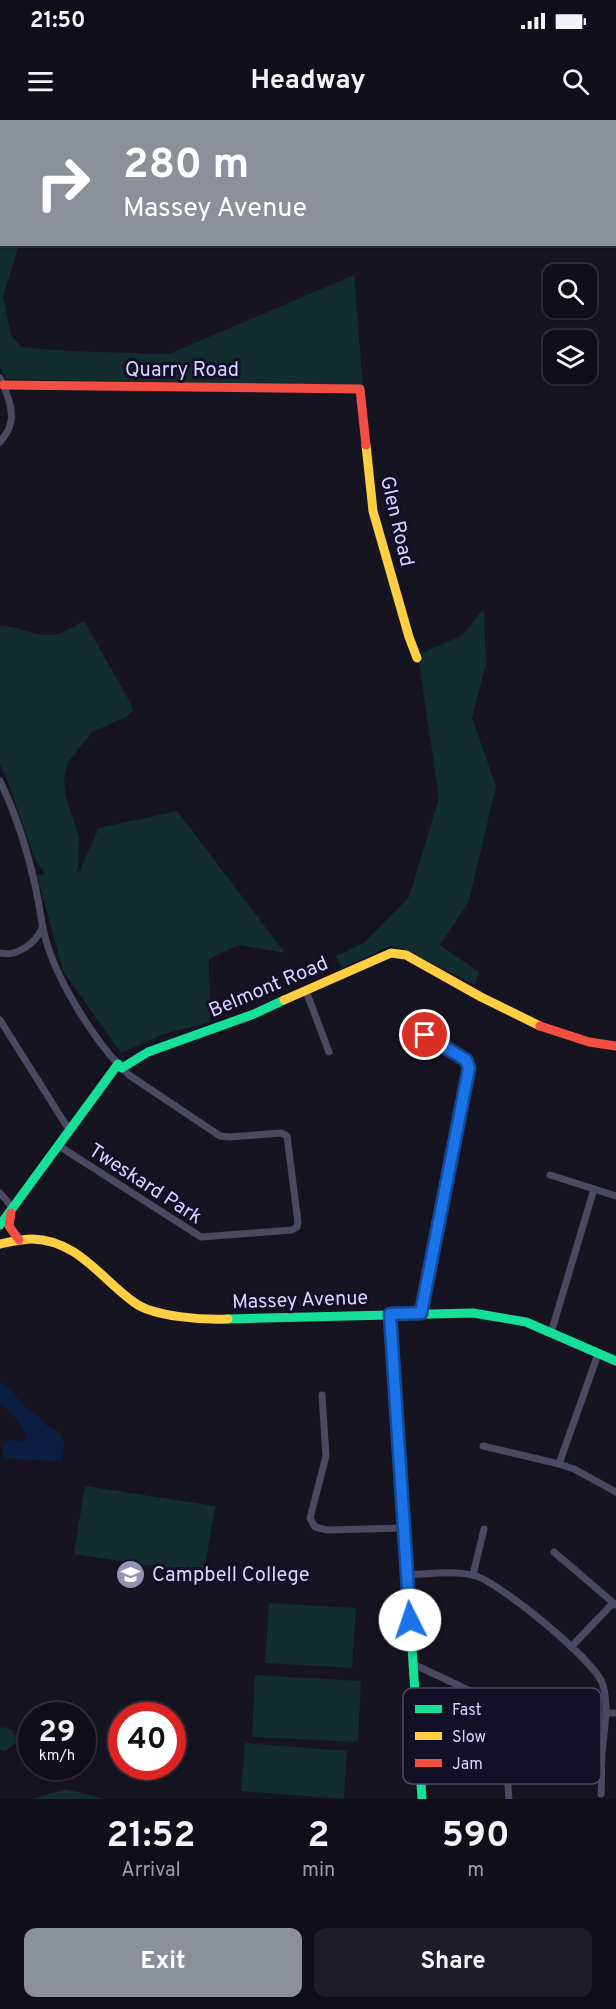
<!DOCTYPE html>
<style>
body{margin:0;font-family:Overpass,sans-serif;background:#1e1d26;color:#f1f3f6;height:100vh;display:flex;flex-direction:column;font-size:22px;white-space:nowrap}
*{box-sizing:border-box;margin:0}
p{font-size:20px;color:#9c9ca2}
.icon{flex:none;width:33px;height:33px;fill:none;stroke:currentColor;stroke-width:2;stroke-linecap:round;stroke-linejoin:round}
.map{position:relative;height:1679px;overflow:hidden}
.details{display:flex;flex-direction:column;background:#100f19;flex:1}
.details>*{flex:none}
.guide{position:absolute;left:0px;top:0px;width:616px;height:126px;box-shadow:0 2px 4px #0004,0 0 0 2px #302f38;background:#8c9099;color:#fff;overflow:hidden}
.tools{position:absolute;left:543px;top:144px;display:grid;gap:12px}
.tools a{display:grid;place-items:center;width:54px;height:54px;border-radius:12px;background:#100f19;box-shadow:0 2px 4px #0004,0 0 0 2px #302f38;font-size:30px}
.speed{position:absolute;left:18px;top:1582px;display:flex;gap:12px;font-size:30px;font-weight:700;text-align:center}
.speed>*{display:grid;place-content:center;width:78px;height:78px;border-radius:50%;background:#100f19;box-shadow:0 2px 4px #0004,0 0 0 2px #302f38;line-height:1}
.speed small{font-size:15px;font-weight:400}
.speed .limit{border:9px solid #d22;background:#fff;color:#111}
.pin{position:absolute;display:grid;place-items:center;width:51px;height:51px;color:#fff;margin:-26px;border:3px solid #fff;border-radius:50%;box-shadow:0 2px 6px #0007}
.me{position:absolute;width:66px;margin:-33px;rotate:356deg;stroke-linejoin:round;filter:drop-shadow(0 0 4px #0008)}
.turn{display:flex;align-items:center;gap:21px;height:126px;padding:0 24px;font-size:27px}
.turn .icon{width:78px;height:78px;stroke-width:2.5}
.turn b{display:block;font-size:42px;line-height:51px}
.eta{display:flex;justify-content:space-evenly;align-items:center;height:102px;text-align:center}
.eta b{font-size:36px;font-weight:700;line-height:42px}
.cta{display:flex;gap:12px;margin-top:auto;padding:12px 24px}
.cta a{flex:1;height:69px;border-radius:12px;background:#8c9099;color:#fff;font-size:24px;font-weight:700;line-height:69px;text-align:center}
.cta a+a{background:#1e1d26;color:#f1f3f6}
.status{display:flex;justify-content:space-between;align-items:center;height:42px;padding:0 30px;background:#100f19;direction:ltr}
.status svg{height:16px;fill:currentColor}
header{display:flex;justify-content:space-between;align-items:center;height:78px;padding:0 24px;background:#100f19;font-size:27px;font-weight:700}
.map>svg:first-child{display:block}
.green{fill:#132c2d}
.water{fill:#0b1e41}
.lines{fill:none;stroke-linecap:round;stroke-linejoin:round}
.street{stroke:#4a4962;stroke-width:7}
.fast{stroke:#16e098;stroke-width:9}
.slow{stroke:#ffcf43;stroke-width:9}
.jam{stroke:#f24e42;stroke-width:9}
.route-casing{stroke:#114b97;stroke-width:15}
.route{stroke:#1a73e8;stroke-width:10}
.labels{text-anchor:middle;stroke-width:6;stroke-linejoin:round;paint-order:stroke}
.street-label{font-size:20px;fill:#d9d4ff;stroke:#130f26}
.poi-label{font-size:20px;fill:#d9d4ff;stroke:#130f26;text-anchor:start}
.key{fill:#130f26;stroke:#4e4a67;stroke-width:1.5}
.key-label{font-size:16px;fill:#d9d4ff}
</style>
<div class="status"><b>21:50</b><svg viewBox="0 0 49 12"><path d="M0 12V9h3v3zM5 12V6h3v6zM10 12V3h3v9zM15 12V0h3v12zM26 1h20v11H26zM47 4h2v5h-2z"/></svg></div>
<header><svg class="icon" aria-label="menu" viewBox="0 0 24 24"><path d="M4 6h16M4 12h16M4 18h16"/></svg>Headway<svg class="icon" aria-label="search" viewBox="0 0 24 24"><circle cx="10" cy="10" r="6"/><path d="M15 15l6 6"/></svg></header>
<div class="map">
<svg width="616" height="1679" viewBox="0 0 616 1679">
<rect width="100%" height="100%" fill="#161421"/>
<!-- green -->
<g class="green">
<path d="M 152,0 L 304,0 L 303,2 L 152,1 Z"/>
<path d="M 0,70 L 1,70 L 2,124 L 18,125 L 18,128 L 3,177 L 11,215 L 22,227 L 66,231 L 169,234 L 354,155 L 363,266 L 6,259 L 0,247 Z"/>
<path d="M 484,488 L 486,545 L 472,598 L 496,666 L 469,781 L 440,825 L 479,852 L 475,865 L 404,829 L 390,826 L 342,848 L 336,836 L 365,822 L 409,777 L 439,678 L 418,535 L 463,515 Z"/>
<path d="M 84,501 L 130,582 L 133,590 L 126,597 L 92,612 L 67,644 L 64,661 L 66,677 L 79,717 L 78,749 L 76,753 L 79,752 L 99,708 L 177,691 L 285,833 L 239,825 L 209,839 L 210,902 L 164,914 L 121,933 L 63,851 L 37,755 L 45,754 L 34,737 L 7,659 L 0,645 L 0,506 C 16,505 32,515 48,515 C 61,515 73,507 84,501 Z"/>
<path d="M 85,1366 L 215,1386 L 204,1454 L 74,1434 Z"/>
<path d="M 269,1483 L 356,1488 L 352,1548 L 265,1543 Z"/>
<path d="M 255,1555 L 361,1561 L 358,1622 L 252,1617 Z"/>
<path d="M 4,1607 L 12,1610 L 17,1618 L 15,1624 L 5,1631 L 0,1630 L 0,1608 Z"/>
<path d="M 245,1623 L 347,1631 L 344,1679 L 241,1671 Z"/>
<path d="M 66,1669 L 105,1679 L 32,1679 Z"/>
</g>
<!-- water -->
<path class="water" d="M 0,1262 C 15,1269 14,1276 24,1286 C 32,1293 42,1294 45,1305 L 59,1311 L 64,1322 L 62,1341 C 42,1342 23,1337 3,1339 L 2,1327 L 9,1320 L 21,1322 L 27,1317 C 22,1306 11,1289 0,1284 Z"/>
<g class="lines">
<!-- street -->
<g class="street">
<path d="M 0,258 C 6,271 15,291 10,305 C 9,311 4,317 0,322"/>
<path d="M 0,661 C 16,694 27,729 35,765 C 40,786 41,807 48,827 C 60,864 92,916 118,944"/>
<path d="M 0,833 C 17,837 36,823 42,808"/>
<path d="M 306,871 L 329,932"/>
<path d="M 0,900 L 66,1005 L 71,1010"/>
<path d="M 59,1026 L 201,1117 L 292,1110 L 297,1107 L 298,1102 L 287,1016 L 281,1013 L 230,1017 L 220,1016 L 129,955 L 122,948"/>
<path d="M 550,1055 L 616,1076"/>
<path d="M 0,1073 L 13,1088"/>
<path d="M 421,1193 L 469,948 L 466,940 L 425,915"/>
<path d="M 551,1213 L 594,1069"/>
<path d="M 322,1275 L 326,1336 L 310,1398 L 315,1407 L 327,1410 L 403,1408"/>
<path d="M 483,1326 L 559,1344 L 574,1349 L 616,1372"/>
<path d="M 559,1344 L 598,1234"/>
<path d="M 554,1432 L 616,1485"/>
<path d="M 407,1455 C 429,1454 455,1450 476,1456 C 501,1464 596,1541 603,1565 C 609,1586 604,1611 602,1633 C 601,1647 602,1660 601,1674"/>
<path d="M 473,1455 L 484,1409"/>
<path d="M 571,1527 L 613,1483"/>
<path d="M 413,1544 L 498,1584 L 502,1588 L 509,1679"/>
<path d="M 553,1589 L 560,1616 L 560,1634 L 563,1639 L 602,1640"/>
<path d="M 606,1593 L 616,1593"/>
</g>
<!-- fast -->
<g class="fast">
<path d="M 0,1105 L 118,944 L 122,948 L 148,932 L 254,894 L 284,880"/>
<path d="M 228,1199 L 473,1193 L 526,1202 L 616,1241"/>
<path d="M 405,1421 L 422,1679"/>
</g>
<!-- slow -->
<g class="slow">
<path d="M 366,325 L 373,391 L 409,517 L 417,538"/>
<path d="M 284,880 L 391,833 L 406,835 L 481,877 L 540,906"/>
<path d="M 0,1124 C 10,1122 21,1119 32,1119 C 78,1120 101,1159 135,1183 C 154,1197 204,1200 228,1199"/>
</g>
<!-- jam -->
<g class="jam">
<path d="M 3,265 L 360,269 L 366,325"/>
<path d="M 540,906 L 589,922 L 616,926"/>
<path d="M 11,1093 L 9,1106 L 19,1120"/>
<path d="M 390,1194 L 405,1421"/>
</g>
</g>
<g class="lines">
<defs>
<path id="route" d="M 410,1500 L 390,1194 L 421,1193 L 469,948 L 466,940 L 425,915"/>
</defs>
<!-- route casing -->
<use href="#route" class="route-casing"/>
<!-- route -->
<use href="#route" class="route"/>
</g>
<!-- icons -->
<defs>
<symbol id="school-disc" viewBox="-11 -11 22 22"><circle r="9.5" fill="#9591b1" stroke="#130f26"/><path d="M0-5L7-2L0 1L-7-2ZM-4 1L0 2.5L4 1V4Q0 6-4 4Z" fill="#fff"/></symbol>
</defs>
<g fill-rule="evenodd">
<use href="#school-disc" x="114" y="1438" width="33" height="33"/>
</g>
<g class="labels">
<!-- street labels -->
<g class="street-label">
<text x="182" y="256">Quarry Road</text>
<text transform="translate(398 401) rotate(77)" y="7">Glen Road</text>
<text transform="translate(268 866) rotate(-23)" y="7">Belmont Road</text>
<text transform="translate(146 1063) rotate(33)" y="7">Tweskard Park</text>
<text transform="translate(300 1179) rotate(-2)" y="7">Massey Avenue</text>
</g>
<!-- poi labels -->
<g class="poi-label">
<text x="152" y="1461">Campbell College</text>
</g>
</g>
<!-- legend -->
<rect x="403" y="1568" width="198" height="96" rx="9" class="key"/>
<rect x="415" y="1585" width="27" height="8" fill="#16e098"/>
<rect x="415" y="1612" width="27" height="8" fill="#ffcf43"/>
<rect x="415" y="1639" width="27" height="8" fill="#f24e42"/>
<g class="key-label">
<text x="452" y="1595">Fast</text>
<text x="452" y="1622">Slow</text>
<text x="452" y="1649">Jam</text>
</g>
</svg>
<div class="tools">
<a><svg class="icon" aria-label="search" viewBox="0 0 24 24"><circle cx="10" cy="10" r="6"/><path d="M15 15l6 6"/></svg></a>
<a><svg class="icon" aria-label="layers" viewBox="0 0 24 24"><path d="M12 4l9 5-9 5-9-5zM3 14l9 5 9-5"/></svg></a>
</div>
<div class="speed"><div>29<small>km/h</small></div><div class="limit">40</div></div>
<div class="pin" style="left:425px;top:915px;background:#d93025"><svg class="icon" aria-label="arrive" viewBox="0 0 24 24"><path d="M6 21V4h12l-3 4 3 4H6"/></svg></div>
<svg class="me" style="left:410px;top:1500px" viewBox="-20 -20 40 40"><circle r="19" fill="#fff"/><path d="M0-13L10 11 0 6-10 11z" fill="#1a73e8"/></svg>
<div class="guide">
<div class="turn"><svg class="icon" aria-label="right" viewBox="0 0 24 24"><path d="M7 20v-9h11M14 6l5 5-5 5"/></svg><div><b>280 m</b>Massey Avenue</div></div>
</div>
</div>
<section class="details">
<div class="eta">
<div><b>21:52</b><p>Arrival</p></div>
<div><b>2</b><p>min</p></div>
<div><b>590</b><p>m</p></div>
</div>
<div class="cta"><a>Exit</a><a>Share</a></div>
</section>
